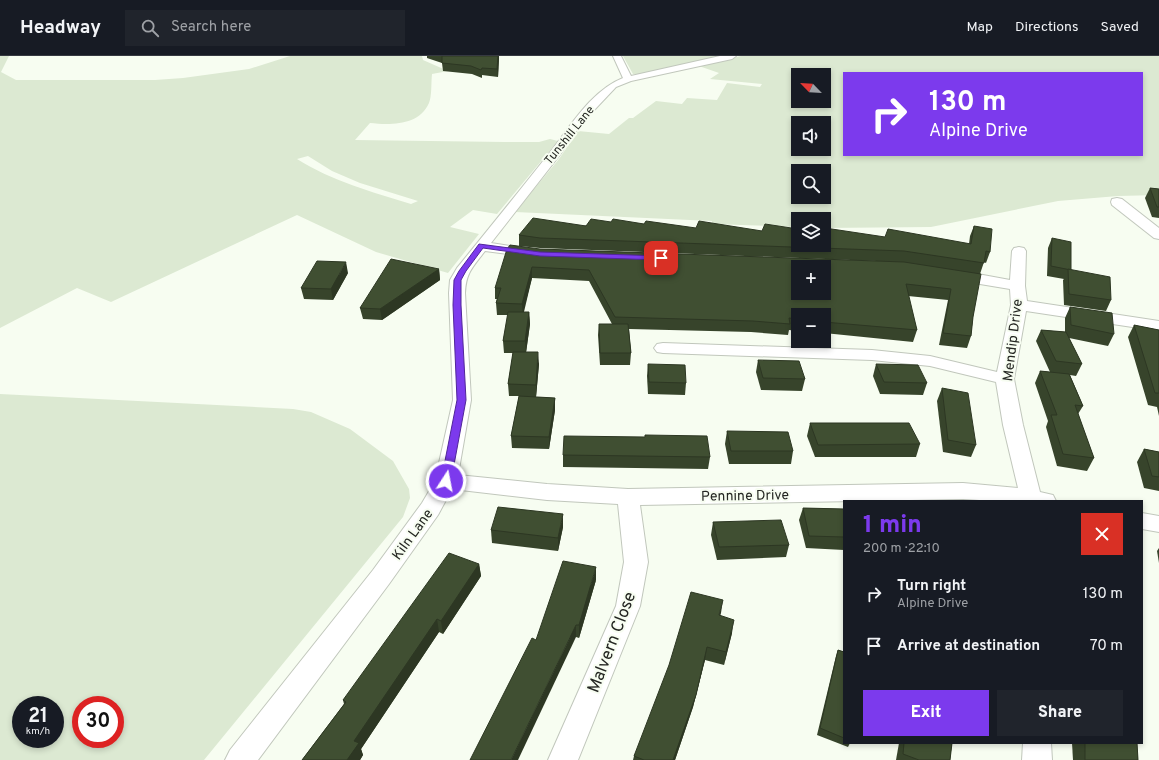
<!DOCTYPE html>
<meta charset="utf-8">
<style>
body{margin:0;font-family:Overpass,sans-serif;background:#20242c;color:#f1f3f6;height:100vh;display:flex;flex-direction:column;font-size:15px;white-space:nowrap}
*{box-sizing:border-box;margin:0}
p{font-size:13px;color:#9ea1a6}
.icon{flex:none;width:22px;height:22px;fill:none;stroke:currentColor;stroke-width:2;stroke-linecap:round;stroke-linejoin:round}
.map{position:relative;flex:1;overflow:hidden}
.drawer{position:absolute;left:843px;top:444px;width:300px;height:244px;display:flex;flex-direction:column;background:#171b24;border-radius:0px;box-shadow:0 2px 6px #0003}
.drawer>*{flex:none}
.guide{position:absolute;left:843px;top:16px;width:300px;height:84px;border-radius:0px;box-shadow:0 2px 6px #0003;background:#7c3aed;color:#fff;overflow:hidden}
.needle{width:26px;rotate:295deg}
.tools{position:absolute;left:791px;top:12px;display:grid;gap:8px}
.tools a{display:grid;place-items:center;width:40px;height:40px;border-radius:0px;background:#171b24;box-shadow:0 2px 6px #0003;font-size:20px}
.speed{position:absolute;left:12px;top:640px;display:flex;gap:8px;font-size:20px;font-weight:700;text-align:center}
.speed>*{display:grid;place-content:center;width:52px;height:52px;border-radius:50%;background:#171b24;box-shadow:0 2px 6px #0003;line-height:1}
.speed small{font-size:10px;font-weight:400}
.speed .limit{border:6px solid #d22;background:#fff;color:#111}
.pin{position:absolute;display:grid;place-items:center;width:34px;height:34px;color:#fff;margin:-17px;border-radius:8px;box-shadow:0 2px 6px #0006}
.me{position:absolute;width:44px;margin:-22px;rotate:11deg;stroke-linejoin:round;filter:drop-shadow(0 0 3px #0008)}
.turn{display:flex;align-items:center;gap:14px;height:84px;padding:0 20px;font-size:18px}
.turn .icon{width:52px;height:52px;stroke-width:2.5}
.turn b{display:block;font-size:28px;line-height:34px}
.round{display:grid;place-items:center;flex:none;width:42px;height:42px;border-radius:0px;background:#20242c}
.headline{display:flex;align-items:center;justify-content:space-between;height:68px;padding:0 20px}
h1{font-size:24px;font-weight:800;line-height:30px;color:#7c3aed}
.action{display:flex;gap:8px;margin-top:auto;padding:8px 20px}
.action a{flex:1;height:46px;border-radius:0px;background:#7c3aed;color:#fff;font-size:16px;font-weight:800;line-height:46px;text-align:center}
.action a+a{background:#20242c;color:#f1f3f6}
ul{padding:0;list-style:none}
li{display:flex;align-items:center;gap:12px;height:52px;padding:0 20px}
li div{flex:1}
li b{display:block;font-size:15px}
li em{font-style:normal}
header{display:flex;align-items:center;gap:24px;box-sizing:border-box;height:56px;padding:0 20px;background:#171b24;border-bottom:1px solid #363941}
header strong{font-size:19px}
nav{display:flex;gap:22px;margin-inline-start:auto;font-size:14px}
.search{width:280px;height:36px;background:#20242c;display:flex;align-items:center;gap:10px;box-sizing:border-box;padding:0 14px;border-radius:0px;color:#9ea1a6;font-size:15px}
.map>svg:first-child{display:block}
.green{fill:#dce9d2;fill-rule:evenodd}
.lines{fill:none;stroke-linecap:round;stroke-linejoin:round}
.minor-casing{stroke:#c1c7bc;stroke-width:2}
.minor{fill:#fff;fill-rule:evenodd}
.wall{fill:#37442b}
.shaded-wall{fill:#2d3723}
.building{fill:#404f32;stroke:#2d3723;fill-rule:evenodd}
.route{fill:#7c3aed;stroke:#51269a}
.labels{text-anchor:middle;stroke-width:4;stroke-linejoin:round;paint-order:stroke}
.far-street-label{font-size:12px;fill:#242622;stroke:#f7fdf1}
.street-label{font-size:14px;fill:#242622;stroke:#f7fdf1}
.near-street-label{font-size:17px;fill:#242622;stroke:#f7fdf1}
</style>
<header>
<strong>Headway</strong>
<div class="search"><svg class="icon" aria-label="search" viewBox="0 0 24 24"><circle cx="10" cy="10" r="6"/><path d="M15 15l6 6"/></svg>Search here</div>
<nav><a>Map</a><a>Directions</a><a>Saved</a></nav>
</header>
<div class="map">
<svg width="1159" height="704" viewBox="0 0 1159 704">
<rect width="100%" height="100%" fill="#f7fdf1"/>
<!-- green -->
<g class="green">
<path d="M 0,0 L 9,0 L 1,16 L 16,24 L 155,24 L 183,22 L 249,13 L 290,0 L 422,0 L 423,4 L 448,15 L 432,18 C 431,27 432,40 429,47 C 419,70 390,69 370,67 L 355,84 L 505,86 L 539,86 L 550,83 L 558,85 L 497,158 L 473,154 L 450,171 L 479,178 L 448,217 L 376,196 L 297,159 L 111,246 L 77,232 L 0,272 ZM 308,100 L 332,115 L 360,127 L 418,145 L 411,148 C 372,136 332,125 297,103 Z"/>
<path d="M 623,0 L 726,0 L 642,18 L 633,18 Z"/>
<path d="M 741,0 L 1159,0 L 1159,139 L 1118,140 L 1058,145 L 931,171 L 824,172 L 824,163 L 798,163 L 798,171 L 712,168 L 712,165 L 515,156 L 559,103 L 578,75 L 609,78 L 629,62 L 633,62 L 656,45 L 682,48 L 687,42 L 717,44 L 727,27 L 760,31 L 762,28 L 710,23 L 719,17 L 699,10 ZM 844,17 L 1142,17 L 1142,99 L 844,99 ZM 798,19 L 824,19 L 824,45 L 798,45 ZM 798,67 L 824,67 L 824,93 L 798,93 ZM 798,115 L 824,115 L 824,141 L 798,141 Z"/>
<path d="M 0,338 L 293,353 L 311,356 L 350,373 L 393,405 L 409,433 L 410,442 L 403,461 L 204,704 L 0,704 ZM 21,649 L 55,649 L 55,683 L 21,683 ZM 81,649 L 115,649 L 115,683 L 81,683 Z"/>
</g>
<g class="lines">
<defs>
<g id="minor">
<path d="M 613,0 L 621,0 L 631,20 L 720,0 L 736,0 L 732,3 L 631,25 L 616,31 L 582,67 L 559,100 L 491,187 L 537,194 L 539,197 L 537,200 L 532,201 L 485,195 C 473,211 466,216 465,237 L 471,344 L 458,419 L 547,428 L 628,433 L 963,427 L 1018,432 L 1003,369 L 996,326 L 930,310 L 872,304 L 663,297 L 657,296 L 654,292 L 657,288 L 663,287 L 872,294 L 930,300 L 997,316 L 1011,249 L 1010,233 L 956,224 L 951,222 L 948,219 L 951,216 L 956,214 L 1010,224 L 1012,195 L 1014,192 L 1019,191 L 1024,192 L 1026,195 L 1025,230 L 1027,245 L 1159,265 L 1159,275 L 1026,255 L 1014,323 L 1023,369 L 1040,436 L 1053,439 L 1056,445 L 996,445 L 963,443 L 640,449 L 648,506 L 640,550 L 578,704 L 548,704 L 616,550 L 624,506 L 618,448 L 547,444 L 452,433 L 438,459 L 389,528 L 258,704 L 225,704 L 230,694 L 373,514 L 422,447 L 435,425 L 453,344 L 449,237 L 450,224 L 457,212 C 487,175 517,138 547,100 C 569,73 590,35 623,22 Z"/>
<path d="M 1117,142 L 1122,143 L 1159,172 L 1159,183 L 1154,182 L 1112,149 L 1111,146 L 1112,143 Z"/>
<path d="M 1142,457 L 1159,460 L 1159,476 L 1142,473 Z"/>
<path d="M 1023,687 L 1051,687 L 1052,704 L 1022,704 Z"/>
</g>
</defs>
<!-- minor casing -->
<use href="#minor" class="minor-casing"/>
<!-- minor -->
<use href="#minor" class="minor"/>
</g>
<!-- wall -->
<g class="wall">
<path d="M 427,0 L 499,0 L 498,21 L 482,19 L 482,22 L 472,18 L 443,15 L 442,7 L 427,2 Z"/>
<path d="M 1150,132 L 1159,133 L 1159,162 L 1152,161 L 1145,142 Z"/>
<path d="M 611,166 L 644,168 L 798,189 L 885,181 L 969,188 L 970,180 L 974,170 L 990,196 L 986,207 L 984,206 L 980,218 L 973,261 L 971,280 L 967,292 L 939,289 L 948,244 L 908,240 L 917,274 L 913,286 L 824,277 L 824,259 L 798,259 L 798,275 L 789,274 L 788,279 L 751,276 L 629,273 L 631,297 L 630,309 L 600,309 L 598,279 L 599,268 L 612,268 L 589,225 L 532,222 L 523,256 L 529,256 L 530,268 L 526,296 L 539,308 L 536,341 L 555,342 L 555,354 L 549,393 L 512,392 L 511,380 L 519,340 L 509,340 L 508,328 L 513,297 L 504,297 L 503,285 L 508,259 L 497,259 L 496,247 L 497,243 L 495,243 L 495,232 L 540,193 L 902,206 L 540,192 L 519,190 L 519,179 Z"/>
<path d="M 1052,182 L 1071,214 L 1111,244 L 1106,255 L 1064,249 L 1063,224 L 1064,223 L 1047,220 L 1048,192 Z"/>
<path d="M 439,213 L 440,224 L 382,264 L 363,263 L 360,252 Z"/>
<path d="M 348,217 L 333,244 L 304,243 L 301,232 Z"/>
<path d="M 1070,251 L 1114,278 L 1108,290 L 1069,282 L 1082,308 L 1076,320 L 1070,319 L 1083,350 L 1078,358 L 1094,402 L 1087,415 L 1057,410 L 1046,371 L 1048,365 L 1035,327 L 1040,315 L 1050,316 L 1036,285 L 1041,274 L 1065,276 L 1065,262 Z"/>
<path d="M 1134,269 L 1159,274 L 1159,360 L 1157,351 L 1148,349 L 1128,281 Z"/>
<path d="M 758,304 L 805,323 L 802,335 L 761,334 L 756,316 Z"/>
<path d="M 648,308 L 686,327 L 685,339 L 648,338 L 647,320 Z"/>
<path d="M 876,308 L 927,327 L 923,339 L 880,338 L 873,320 Z"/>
<path d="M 942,332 L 976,389 L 971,401 L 943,396 L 937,345 Z"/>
<path d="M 810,367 L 920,388 L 916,401 L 815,401 L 807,380 Z"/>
<path d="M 727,375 L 793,395 L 791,408 L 729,408 L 725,388 Z"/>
<path d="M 645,381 L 710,401 L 708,413 L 563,411 L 563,399 Z"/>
<path d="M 1144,393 L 1159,396 L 1159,435 L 1144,432 L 1137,406 Z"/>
<path d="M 803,452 L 844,453 L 844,494 L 806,492 L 799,464 Z"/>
<path d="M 713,466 L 789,489 L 786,501 L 717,504 L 711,479 Z"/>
<path d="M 563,471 L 558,495 L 492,487 L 491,474 Z"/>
<path d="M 1159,492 L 1159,507 L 1157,495 Z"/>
<path d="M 479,508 L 481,520 L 443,578 L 439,576 L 361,693 L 363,699 L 360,704 L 302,704 L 344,648 L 343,644 Z"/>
<path d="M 596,524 L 579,582 L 576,581 L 536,584 Z"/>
<path d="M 720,560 L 732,577 L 724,609 L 705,604 L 693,651 L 675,704 L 633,704 L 634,700 Z"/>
<path d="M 838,594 L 844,596 L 844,687 L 850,687 L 848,691 L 817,679 L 836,600 Z"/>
<path d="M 899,687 L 952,687 L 950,704 L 896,704 Z"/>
<path d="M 1072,687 L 1137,687 L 1138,704 L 1073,704 Z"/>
</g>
<!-- shaded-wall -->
<g class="shaded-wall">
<path d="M 498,0 L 499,0 L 499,2 L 498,21 L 497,13 Z"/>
<path d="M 346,206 L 348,217 L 333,244 L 331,233 Z"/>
<path d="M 532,211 L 532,222 L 523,260 L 522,248 Z"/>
<path d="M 439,213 L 440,224 L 382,264 L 380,253 Z"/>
<path d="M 529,256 L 530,268 L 526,297 L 525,285 Z"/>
<path d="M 538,296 L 539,308 L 536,341 L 536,329 Z"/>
<path d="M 555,342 L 555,354 L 549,393 L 549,381 Z"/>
<path d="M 563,458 L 563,471 L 558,495 L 558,482 Z"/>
<path d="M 479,508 L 481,520 L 443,578 L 441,565 Z"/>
<path d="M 596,511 L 596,524 L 579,582 L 579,569 Z"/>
<path d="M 723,544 L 721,557 L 717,572 L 719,559 Z"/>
<path d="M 437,563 L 439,576 L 361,693 L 363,699 L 360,704 L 347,704 L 354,685 Z"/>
<path d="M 734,564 L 732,577 L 724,609 L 726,596 Z"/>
<path d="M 576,569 L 576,581 L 518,704 L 511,704 Z"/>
<path d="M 707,591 L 705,604 L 693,651 L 675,704 L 673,704 Z"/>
</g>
<!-- building -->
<g class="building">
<path d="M 442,0 L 498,0 L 497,13 L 482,12 L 481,14 L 471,10 L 442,7 Z"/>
<path d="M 1150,132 L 1159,133 L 1159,151 L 1157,151 Z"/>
<path d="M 533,162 L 586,170 L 591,163 L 611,166 L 613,163 L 644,168 L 646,165 L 696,172 L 699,165 L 762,175 L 765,168 L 798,173 L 798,189 L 824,189 L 824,176 L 825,172 L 885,181 L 888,173 L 971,188 L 974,170 L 992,173 L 990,196 L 986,195 L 984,207 L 904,195 L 540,182 L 519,179 Z"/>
<path d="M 1052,182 L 1071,186 L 1071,214 L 1051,210 Z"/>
<path d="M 510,189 L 540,193 L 904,206 L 981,218 L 973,261 L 971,280 L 943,277 L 951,233 L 906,228 L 917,274 L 824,266 L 824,259 L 798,259 L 798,263 L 789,262 L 790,268 L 753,265 L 615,261 L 589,214 L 532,211 L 522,248 L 496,247 L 501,232 L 495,232 L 507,193 ZM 798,211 L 824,211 L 824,237 L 798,237 Z"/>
<path d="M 391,203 L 439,213 L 380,253 L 360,252 Z"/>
<path d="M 317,205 L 346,206 L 331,233 L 301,232 Z"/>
<path d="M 1068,213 L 1110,221 L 1111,244 L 1069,238 Z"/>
<path d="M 1070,251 L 1112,257 L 1114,278 L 1071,269 Z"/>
<path d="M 508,256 L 529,256 L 525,285 L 503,285 Z"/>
<path d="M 599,268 L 628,268 L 631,297 L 600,297 Z"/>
<path d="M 1134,269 L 1159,274 L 1159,337 L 1155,337 Z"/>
<path d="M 1041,274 L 1066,276 L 1082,308 L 1056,305 Z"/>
<path d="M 513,296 L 538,296 L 536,329 L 508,328 Z"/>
<path d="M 758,304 L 799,305 L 805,323 L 763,322 Z"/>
<path d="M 648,308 L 685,309 L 686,327 L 649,326 Z"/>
<path d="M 876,308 L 918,309 L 927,327 L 884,326 Z"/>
<path d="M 1040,315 L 1069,318 L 1083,350 L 1075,349 L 1094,402 L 1063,398 L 1051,359 L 1057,359 Z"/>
<path d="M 942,332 L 968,337 L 976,389 L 948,384 Z"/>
<path d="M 519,340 L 555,342 L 549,381 L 511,380 Z"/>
<path d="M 810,367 L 909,367 L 920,388 L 818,389 Z"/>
<path d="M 727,375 L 788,376 L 793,395 L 731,395 Z"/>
<path d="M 645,379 L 707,380 L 710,401 L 563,399 L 564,380 L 645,381 Z"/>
<path d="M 1144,393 L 1159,396 L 1159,421 L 1152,420 Z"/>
<path d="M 498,451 L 563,458 L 558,482 L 491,474 Z"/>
<path d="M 803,452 L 844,453 L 844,481 L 809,480 Z"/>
<path d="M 781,464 L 789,489 L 719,491 L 713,466 Z"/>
<path d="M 449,497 L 479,508 L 441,565 L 437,563 L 354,685 L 359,687 L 347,704 L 302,704 L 346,646 L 343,644 Z"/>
<path d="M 563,505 L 596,511 L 579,569 L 576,569 L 511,704 L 470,704 L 532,582 L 536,584 Z"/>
<path d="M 691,536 L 723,544 L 719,559 L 734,564 L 726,596 L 707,591 L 696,639 L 673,704 L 644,704 L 634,700 L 669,609 Z"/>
<path d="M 838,594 L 844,596 L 844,682 L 820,672 Z"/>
<path d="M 904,687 L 952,687 L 950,704 L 919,704 L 903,698 Z"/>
<path d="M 1085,687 L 1137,687 L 1138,704 L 1085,704 Z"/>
</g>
<!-- route -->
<path class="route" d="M 479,188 L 540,196 L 661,200 L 664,202 L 661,204 L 540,200 L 483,192 L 466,215 L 461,224 L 461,249 L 466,344 L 451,425 L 449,428 L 442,428 L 441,425 L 457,344 L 453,249 L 454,224 L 459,215 Z"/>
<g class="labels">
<!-- far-street labels -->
<g class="far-street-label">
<text transform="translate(569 79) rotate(-51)" y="4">Tunshill Lane</text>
</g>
<!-- street labels -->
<g class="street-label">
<text transform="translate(1012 284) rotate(-83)" y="5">Mendip Drive</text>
<text transform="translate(745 439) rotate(-1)" y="5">Pennine Drive</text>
<text transform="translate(412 478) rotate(-54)" y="5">Kiln Lane</text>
</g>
<!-- near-street labels -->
<g class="near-street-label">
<text transform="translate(611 586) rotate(-69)" y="6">Malvern Close</text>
</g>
</g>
</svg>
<div class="tools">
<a><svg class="needle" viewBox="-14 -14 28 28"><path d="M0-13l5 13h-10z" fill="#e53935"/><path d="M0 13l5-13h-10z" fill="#9ea1a6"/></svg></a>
<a><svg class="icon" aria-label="sound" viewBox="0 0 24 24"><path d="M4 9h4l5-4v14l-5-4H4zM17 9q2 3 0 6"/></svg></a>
<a><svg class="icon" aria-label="search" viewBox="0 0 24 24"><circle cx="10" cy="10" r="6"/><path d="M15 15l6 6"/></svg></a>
<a><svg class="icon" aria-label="layers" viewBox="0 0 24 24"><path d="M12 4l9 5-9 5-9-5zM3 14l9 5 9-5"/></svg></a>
<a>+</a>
<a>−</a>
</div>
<div class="speed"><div>21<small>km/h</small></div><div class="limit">30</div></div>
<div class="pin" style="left:661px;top:202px;background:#d93025"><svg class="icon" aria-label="arrive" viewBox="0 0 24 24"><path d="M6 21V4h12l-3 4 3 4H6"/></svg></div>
<svg class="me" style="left:446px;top:425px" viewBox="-20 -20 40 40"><circle r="17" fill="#7c3aed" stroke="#fff" stroke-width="3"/><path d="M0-11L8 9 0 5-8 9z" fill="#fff"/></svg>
<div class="guide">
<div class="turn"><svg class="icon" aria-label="right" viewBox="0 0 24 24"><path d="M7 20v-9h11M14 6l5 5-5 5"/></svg><div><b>130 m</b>Alpine Drive</div></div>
</div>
<section class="drawer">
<div class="headline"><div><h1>1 min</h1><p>200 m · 22:10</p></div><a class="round" style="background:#d93025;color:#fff"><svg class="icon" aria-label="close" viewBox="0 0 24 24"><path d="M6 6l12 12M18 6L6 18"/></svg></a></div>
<ul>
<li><svg class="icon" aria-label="right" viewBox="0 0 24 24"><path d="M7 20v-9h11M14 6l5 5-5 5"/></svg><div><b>Turn right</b><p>Alpine Drive</p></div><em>130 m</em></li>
<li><svg class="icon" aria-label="arrive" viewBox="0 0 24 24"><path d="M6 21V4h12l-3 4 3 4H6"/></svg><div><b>Arrive at destination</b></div><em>70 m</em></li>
</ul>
<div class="action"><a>Exit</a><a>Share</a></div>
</section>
</div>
